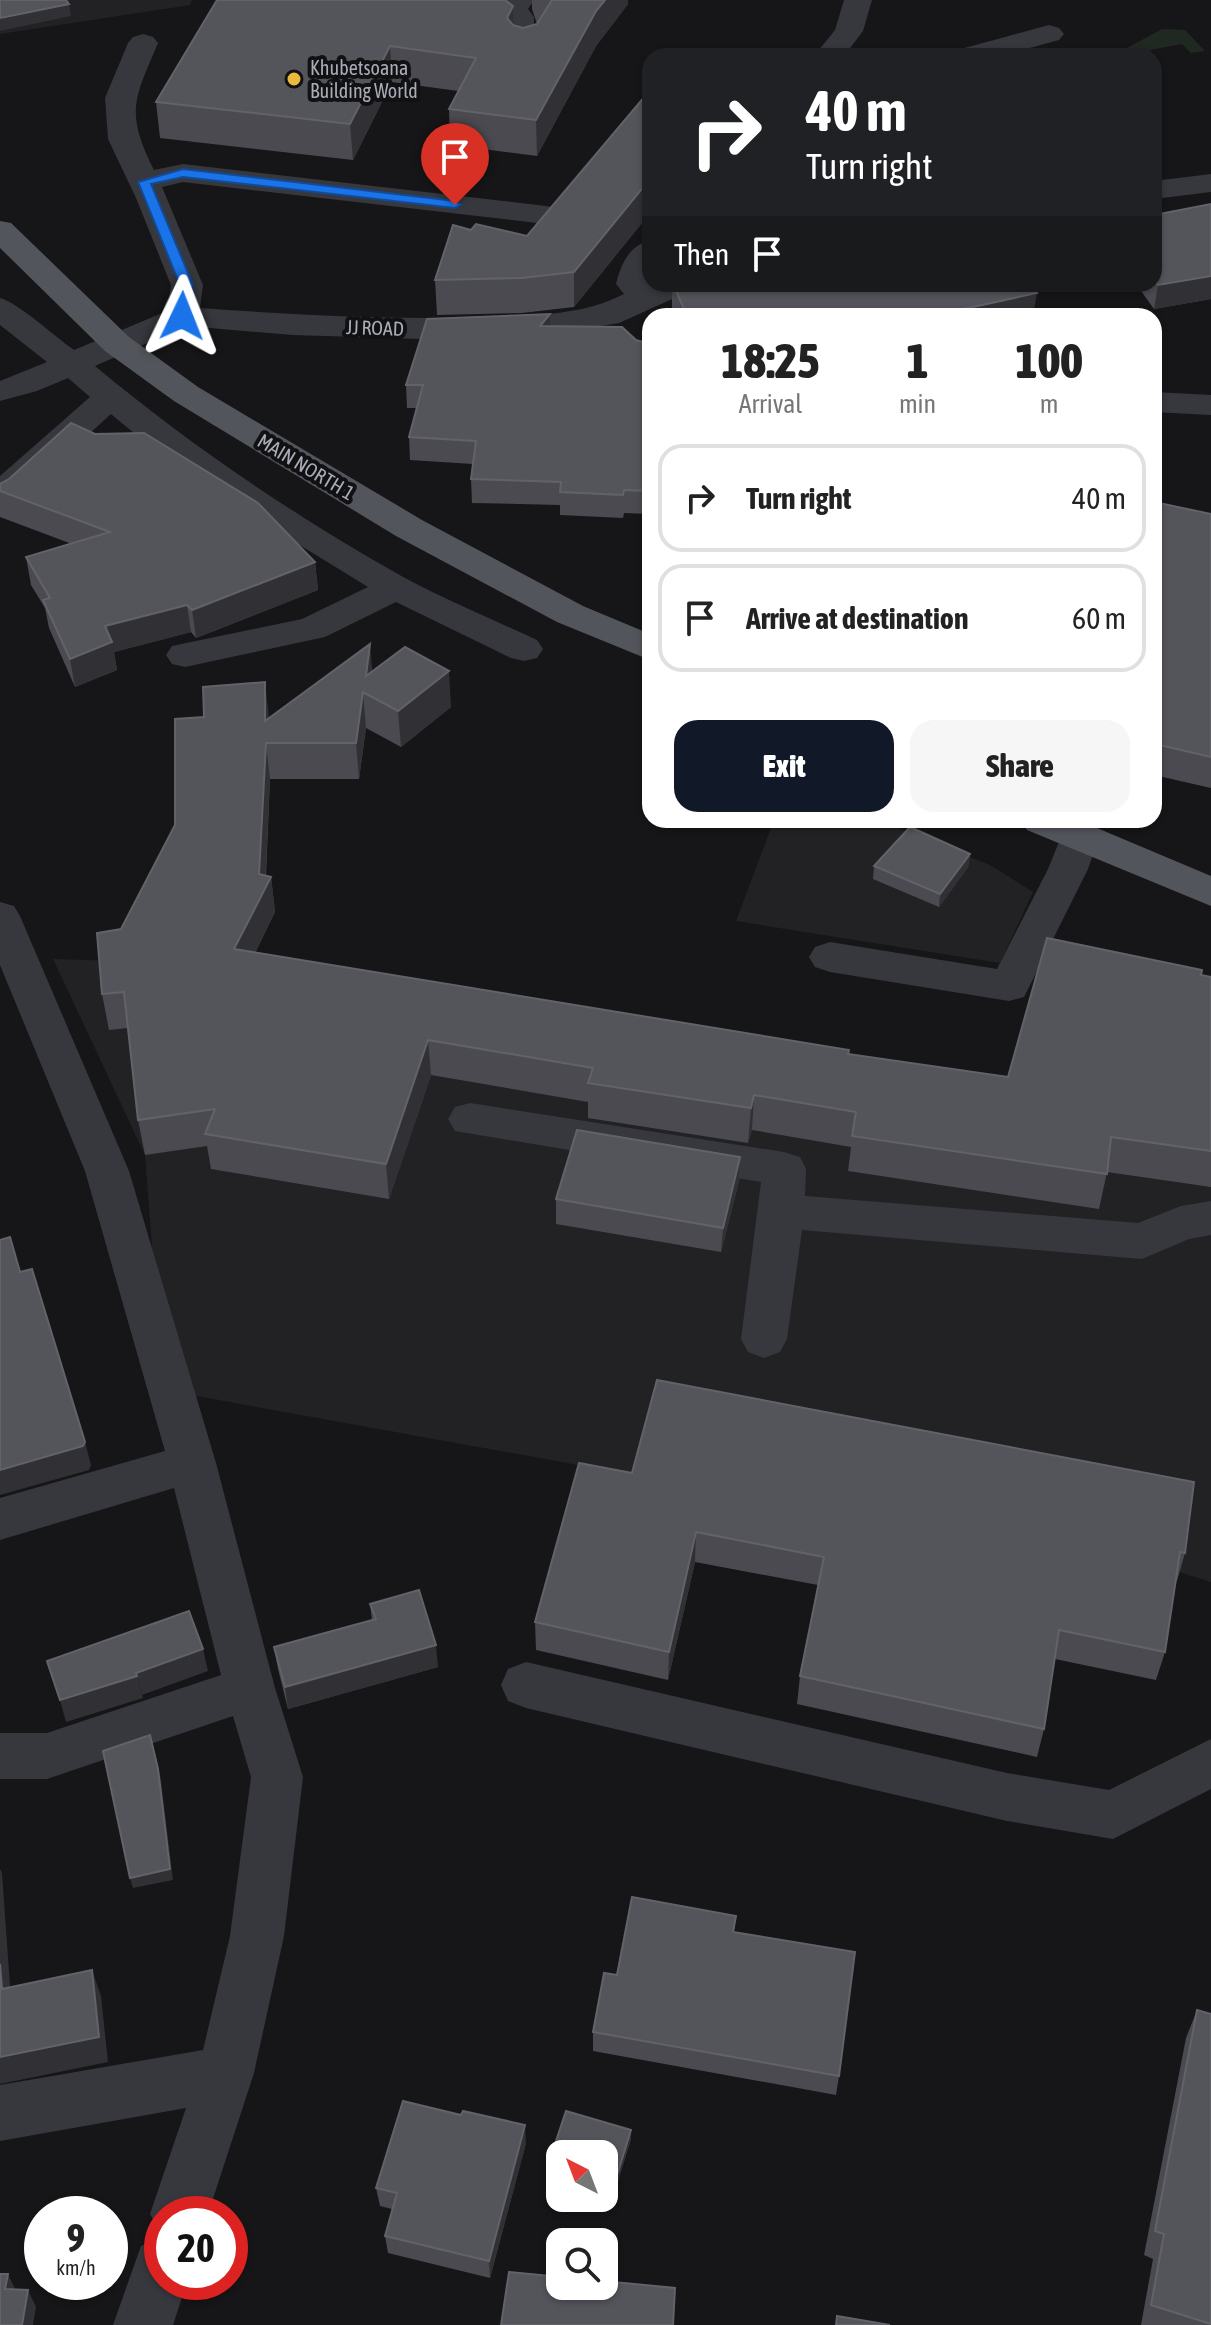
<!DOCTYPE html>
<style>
body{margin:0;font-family:"Asap Condensed",sans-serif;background:#f6f6f6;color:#222;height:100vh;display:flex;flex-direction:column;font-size:30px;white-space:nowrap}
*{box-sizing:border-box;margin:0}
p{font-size:26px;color:#767676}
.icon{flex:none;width:44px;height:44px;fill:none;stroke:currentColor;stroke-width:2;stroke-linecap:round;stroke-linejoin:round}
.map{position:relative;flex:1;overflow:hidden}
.panel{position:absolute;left:642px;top:308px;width:520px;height:520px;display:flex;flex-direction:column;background:#fff;border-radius:24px;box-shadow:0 2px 6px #0004}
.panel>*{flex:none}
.hud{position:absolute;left:642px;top:48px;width:520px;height:244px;border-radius:24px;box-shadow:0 2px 6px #0004;background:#202124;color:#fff;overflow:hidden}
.needle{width:52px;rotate:318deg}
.tools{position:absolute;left:546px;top:2140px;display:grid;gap:16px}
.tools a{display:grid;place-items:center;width:72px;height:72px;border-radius:16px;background:#fff;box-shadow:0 2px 6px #0004;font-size:40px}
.speed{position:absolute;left:24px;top:2196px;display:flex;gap:16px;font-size:40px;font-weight:700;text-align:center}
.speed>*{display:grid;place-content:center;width:104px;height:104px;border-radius:50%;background:#fff;box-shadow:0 2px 6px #0004;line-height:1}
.speed small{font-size:20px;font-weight:400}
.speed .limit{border:12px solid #d22;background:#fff;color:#111}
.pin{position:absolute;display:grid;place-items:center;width:68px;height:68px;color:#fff;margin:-82px -34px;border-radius:50% 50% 50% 0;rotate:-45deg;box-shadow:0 0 8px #0007}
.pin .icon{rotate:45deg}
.me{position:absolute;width:88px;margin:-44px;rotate:2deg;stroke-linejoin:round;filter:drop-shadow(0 0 6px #0008)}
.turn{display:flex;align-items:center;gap:28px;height:168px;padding:0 32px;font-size:36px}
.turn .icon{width:104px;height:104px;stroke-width:2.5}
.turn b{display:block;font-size:56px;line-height:68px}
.then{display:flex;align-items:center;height:76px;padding:0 32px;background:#0003;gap:16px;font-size:30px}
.eta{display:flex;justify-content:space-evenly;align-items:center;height:136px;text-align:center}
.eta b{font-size:48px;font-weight:800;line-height:56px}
.cta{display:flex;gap:16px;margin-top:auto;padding:16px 32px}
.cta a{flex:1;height:92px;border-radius:24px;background:#111827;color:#fff;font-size:32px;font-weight:800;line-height:92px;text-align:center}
.cta a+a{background:#f6f6f6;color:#222}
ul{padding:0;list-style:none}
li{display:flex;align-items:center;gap:24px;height:108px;margin:0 16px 12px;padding:0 16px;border:4px solid #e0e0e0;border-radius:24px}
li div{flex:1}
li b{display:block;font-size:30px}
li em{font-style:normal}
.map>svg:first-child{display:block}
.built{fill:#222225}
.green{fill:#202822}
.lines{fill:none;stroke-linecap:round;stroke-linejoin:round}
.minor{fill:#37383d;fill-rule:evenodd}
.major{fill:#53555c;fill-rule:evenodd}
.wall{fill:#4a4a50}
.shaded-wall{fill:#313135}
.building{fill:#54555b;stroke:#626269;stroke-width:2}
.route{fill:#1a73e8;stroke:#114b97;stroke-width:2}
.poi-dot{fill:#e9b93c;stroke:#111113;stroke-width:3}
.labels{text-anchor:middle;stroke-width:8;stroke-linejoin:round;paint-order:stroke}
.far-poi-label{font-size:20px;fill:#a9acb7;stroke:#111113;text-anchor:start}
.far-street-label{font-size:20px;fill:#a9acb7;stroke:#111113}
</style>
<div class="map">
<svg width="1211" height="2325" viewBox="0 0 1211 2325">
<rect width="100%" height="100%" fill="#161618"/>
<!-- built -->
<g class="built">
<path d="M 0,0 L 192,0 L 190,5 L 0,34 Z"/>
<path d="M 774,820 L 878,820 L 990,865 L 1033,892 L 1000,963 L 736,921 Z"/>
<path d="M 53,959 L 120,961 L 1211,1137 L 1211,1582 L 1179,1572 L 1177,1581 L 639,1476 L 191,1395 L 153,1260 L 145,1155 Z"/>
</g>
<!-- green -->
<path class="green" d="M 1162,29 L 1185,30 L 1205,51 L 1191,53 L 1182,44 L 1150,50 L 1151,54 L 1137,56 L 1127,48 Z"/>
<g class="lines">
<!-- minor -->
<g class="minor">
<path d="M 505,0 L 534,0 L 528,9 L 534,17 L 534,26 L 545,30 L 550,36 L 535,58 L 525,61 L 515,58 L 510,52 L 518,40 C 506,35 504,32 505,19 L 498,10 Z"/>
<path d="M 844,0 L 872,0 L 863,31 L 844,56 L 814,56 L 835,30 Z"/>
<path d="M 1049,25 L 1059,28 L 1064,34 L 1059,40 L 1000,56 L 952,56 L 957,50 Z"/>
<path d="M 143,34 L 153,37 L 158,43 C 134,100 125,112 154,170 L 183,164 L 546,206 L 557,208 L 562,215 L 557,222 L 546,224 L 183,182 L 162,187 L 203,285 L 200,308 C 295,315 391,320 487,317 C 534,315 581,316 624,294 L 616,284 C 621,264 629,246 650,240 L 650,284 L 695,284 L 690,291 L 619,323 L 551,334 L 422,339 L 293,335 L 186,326 L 95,366 C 191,446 296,517 405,578 C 448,601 494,620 537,640 L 543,649 L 537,658 L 524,661 L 511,658 L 396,602 L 325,637 L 185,667 L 172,664 L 166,655 L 172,646 L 302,619 L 368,587 C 281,533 189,481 111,414 L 12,504 L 0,507 L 0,476 L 90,397 L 68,378 L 37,391 L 0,401 L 0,381 L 47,362 L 0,325 L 0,298 C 19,303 55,337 74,350 L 167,311 L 171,285 L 136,198 L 108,139 L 105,98 L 128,43 L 133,37 Z"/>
<path d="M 1211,174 L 1211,192 L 1154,199 L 1154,181 Z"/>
<path d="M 1154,392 L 1211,395 L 1211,415 L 1154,412 Z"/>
<path d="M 1079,823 L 1093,827 L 1099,837 L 1088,869 L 1024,997 L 1009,1001 L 830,972 L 815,967 L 809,957 L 815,947 L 830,942 L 997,969 L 1048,869 L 1065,827 Z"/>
<path d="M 0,902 L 14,906 L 20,916 L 129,1171 L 216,1463 L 275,1688 L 303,1777 L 284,1936 L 254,2073 L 208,2214 L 162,2214 L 162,2236 L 150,2214 L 186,2108 L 0,2141 L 0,2085 L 203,2050 L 230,1936 L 251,1777 L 233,1716 L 47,1779 L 0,1779 L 0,1733 L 47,1733 L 221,1675 L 174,1488 L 0,1540 L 0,1498 L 165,1451 L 85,1171 L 0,965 Z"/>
<path d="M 470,1103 L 784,1152 L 800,1157 L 806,1169 L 805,1196 L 1138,1223 L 1181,1206 L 1211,1201 L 1211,1235 L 1189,1239 L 1142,1259 L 802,1230 L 787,1339 L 780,1352 L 764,1358 L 748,1352 L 741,1339 L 761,1182 L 455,1131 L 448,1119 L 455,1107 Z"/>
<path d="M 526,1662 L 1007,1773 L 1109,1790 L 1211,1739 L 1211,1789 L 1113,1839 L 1007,1821 L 526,1708 L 508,1701 L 501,1685 L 508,1669 Z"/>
<path d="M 162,2238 L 162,2282 L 187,2282 L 173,2325 L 113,2325 L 141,2246 Z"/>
</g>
<!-- major -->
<g class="major">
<path d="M 0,221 L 11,223 L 129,337 L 198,387 L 422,520 L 583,606 L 650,634 L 650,660 L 557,622 L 396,536 L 174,401 L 105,351 L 0,248 Z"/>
<path d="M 1021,820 L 1078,820 L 1211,876 L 1211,906 L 1027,830 Z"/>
</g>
</g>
<!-- wall -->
<g class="wall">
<path d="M 532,0 L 628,0 L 628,4 L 596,46 L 537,156 L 450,145 L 449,109 L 458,91 L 392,82 L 353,160 L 160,138 L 156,102 L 513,6 L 513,25 L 523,28 L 537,24 L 532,9 Z"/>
<path d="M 650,97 L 650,213 L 574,307 L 522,313 L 437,315 L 435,280 L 471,230 L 527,236 Z"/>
<path d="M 1211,204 L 1211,299 L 1154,309 L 1136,284 L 1154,284 L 1154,215 Z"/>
<path d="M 672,284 L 1033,284 L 1029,285 L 1033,316 L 674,316 L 672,310 Z"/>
<path d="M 550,314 L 550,327 L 650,344 L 650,432 L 649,442 L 650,442 L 650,514 L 624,513 L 623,518 L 560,515 L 560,505 L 472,503 L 471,479 L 473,464 L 410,460 L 409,437 L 416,408 L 407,408 L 406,385 Z"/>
<path d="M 0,484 L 315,562 L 318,590 L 196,638 L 191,632 L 114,652 L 117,670 L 75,687 L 49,628 L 45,608 L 31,585 L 26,557 L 72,544 L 0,517 Z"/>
<path d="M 1154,502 L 1211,514 L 1211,788 L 1154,775 Z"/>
<path d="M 372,671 L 451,707 L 401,747 L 366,728 L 359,779 L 270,779 L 266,876 L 271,877 L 275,912 L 255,953 L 848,1054 L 1008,1077 L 1201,975 L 1211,977 L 1211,1187 L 1107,1172 L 1099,1209 L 848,1171 L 851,1147 L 752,1130 L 748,1143 L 588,1118 L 588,1102 L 431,1075 L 389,1199 L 211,1169 L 207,1146 L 145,1155 L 138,1120 L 128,1028 L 109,1030 L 102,994 L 121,929 L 269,719 Z"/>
<path d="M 970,854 L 968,867 L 939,907 L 873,879 L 874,866 Z"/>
<path d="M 740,1157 L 739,1181 L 721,1252 L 556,1224 L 556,1199 Z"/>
<path d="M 632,1473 L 1185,1553 L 1177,1581 L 1176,1581 L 1165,1652 L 1156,1680 L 1055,1659 L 1044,1729 L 1037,1757 L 797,1704 L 800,1676 L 818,1585 L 695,1562 L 668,1680 L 536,1650 L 535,1622 Z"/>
<path d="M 370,1604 L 438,1667 L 288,1709 L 278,1669 L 274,1647 L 372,1620 Z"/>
<path d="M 736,1916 L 734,1932 L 839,2076 L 836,2095 L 593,2051 L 593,2032 Z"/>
<path d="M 1197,2010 L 1211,2014 L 1211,2325 L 1141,2325 L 1153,2259 L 1144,2255 L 1186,2038 Z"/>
<path d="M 631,2130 L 631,2139 L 618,2181 L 604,2177 L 604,2154 L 560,2154 L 560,2164 L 553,2162 L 552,2153 Z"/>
<path d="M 526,2143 L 490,2278 L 388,2253 L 385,2236 L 392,2209 L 380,2206 L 376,2188 Z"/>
</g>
<!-- shaded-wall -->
<g class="shaded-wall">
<path d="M 605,0 L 628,0 L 628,4 L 596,46 L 537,156 L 536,120 L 596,11 Z"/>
<path d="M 69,4 L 71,16 L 0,31 L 0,18 Z"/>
<path d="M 513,6 L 514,41 L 507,18 Z"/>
<path d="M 390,46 L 392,82 L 353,160 L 350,124 Z"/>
<path d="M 650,179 L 650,213 L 574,307 L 574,272 Z"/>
<path d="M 1211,276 L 1211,299 L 1154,309 L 1158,285 Z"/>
<path d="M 1037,293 L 1033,316 L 916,316 Z"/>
<path d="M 550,314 L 550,337 L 540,326 Z"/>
<path d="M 650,412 L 650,432 L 646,465 L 646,442 Z"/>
<path d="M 315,562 L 318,590 L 196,638 L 192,610 Z"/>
<path d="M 187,605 L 191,632 L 114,652 L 117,670 L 75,687 L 70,659 L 105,626 Z"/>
<path d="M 370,644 L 373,680 L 366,676 Z"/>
<path d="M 449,671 L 451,707 L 401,747 L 398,711 Z"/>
<path d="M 265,682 L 269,718 L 265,721 Z"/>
<path d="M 363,692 L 366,728 L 359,779 L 356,743 Z"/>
<path d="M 266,743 L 270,779 L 265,887 L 271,877 L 275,912 L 239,985 L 234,949 L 259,874 Z"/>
<path d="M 970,854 L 968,867 L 939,907 L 940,894 Z"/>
<path d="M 428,1040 L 431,1075 L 389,1199 L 386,1164 Z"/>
<path d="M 754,1095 L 752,1130 L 748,1143 L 751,1108 Z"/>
<path d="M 740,1157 L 739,1181 L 721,1252 L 723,1228 Z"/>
<path d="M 85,1442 L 91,1465 L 89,1470 L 0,1495 L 0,1470 Z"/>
<path d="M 696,1532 L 695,1562 L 668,1680 L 669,1652 Z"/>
<path d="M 436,1645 L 438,1667 L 288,1709 L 285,1687 Z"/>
<path d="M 203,1649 L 208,1671 L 142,1695 L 136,1673 Z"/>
<path d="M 137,1676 L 143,1698 L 66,1722 L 60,1700 Z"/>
<path d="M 150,1735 L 161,1780 L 173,1880 L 133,1888 L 130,1878 Z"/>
<path d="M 0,1869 L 2,1873 L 12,2014 L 2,1989 L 0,1964 Z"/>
<path d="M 92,1970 L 101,1996 L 108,2062 L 0,2084 L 0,2057 Z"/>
<path d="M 525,2125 L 526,2143 L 490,2278 L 489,2261 Z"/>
<path d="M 631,2130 L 631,2139 L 618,2181 L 618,2172 Z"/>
<path d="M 8,2274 L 16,2291 L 5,2289 Z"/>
<path d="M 28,2290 L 36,2307 L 33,2325 L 22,2325 Z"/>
</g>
<!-- building -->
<g class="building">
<path d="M 0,0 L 66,0 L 69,4 L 0,18 Z"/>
<path d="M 217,0 L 505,0 L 513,6 L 507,18 L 513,25 L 523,28 L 537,24 L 552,0 L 605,0 L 596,11 L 536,120 L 449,109 L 476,58 L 390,46 L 350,124 L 156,102 Z"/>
<path d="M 645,96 L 650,97 L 650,179 L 574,272 L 521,278 L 435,280 L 453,225 L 471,230 L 476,224 L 527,236 Z"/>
<path d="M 1211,204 L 1211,276 L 1158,285 L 1154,279 L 1154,215 Z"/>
<path d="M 673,284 L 1029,284 L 1037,293 L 973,307 L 916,316 L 687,316 Z"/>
<path d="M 550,314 L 540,326 L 622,327 L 636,340 L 650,344 L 650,412 L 646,442 L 650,442 L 650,491 L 624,490 L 623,495 L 560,492 L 561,482 L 471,479 L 476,441 L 409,437 L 423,385 L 406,385 L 427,319 Z"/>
<path d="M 71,423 L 95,434 L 144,433 L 258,503 L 315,562 L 192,610 L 187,605 L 105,626 L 112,642 L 70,659 L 43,600 L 50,598 L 26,557 L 110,532 L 0,491 L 0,484 L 9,479 Z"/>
<path d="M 1154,502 L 1211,514 L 1211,757 L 1155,744 L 1158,736 L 1154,734 Z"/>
<path d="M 370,644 L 366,676 L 405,647 L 449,671 L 398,711 L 363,692 L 356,743 L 266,743 L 259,874 L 271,877 L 234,949 L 849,1050 L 848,1054 L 1008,1077 L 1047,938 L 1202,970 L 1201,975 L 1211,977 L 1211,1151 L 1111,1137 L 1107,1174 L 852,1136 L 856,1112 L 754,1095 L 751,1108 L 588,1083 L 593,1068 L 428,1040 L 386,1164 L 205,1134 L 215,1109 L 138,1120 L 124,992 L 102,994 L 97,933 L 121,929 L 175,825 L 175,719 L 204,717 L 203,687 L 265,682 L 265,721 Z"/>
<path d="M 910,827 L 970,854 L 940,894 L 874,866 Z"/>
<path d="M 577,1130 L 740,1157 L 723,1228 L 556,1199 Z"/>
<path d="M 10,1237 L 20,1272 L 32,1269 L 85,1442 L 83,1446 L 0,1470 L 0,1240 Z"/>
<path d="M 657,1380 L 1194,1482 L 1185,1553 L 1180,1552 L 1165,1652 L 1059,1630 L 1044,1729 L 800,1676 L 824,1557 L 696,1532 L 669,1652 L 535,1622 L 579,1463 L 632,1473 Z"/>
<path d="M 419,1590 L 436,1645 L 285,1687 L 274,1647 L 376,1619 L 370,1604 Z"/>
<path d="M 189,1611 L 203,1649 L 136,1673 L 137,1676 L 60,1700 L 47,1661 Z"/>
<path d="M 150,1735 L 158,1769 L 170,1869 L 130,1878 L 103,1751 Z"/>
<path d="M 632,1897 L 736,1916 L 733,1932 L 855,1952 L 839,2076 L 593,2032 L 604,1973 L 617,1975 Z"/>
<path d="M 0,1964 L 2,1989 L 92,1970 L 99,2037 L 0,2057 Z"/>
<path d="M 1197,2010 L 1211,2014 L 1211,2324 L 1151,2305 L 1164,2234 L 1155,2231 Z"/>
<path d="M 403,2101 L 461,2115 L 463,2111 L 525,2125 L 489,2261 L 385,2236 L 397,2193 L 376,2188 Z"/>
<path d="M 566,2111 L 631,2130 L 618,2172 L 604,2168 L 604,2154 L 560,2154 L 560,2155 L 552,2153 Z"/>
<path d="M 509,2272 L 560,2277 L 560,2286 L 604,2286 L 604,2281 L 675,2288 L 673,2325 L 501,2325 Z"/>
<path d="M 0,2274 L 8,2274 L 5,2289 L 28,2290 L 22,2325 L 0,2325 Z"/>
<path d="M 837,2316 L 890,2325 L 836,2325 Z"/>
</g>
<!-- route -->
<path class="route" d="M 183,169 L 455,201 L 461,205 L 455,208 L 183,177 L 151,184 L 193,285 L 189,316 L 182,320 L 175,316 L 180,285 L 138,182 Z"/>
<!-- markers -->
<circle class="poi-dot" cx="294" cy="79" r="8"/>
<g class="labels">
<!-- far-poi labels -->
<g class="far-poi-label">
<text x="310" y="75">Khubetsoana<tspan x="310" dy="23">Building World</tspan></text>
</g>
<!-- far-street labels -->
<g class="far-street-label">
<text transform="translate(375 328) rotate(2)" y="7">JJ ROAD</text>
<text transform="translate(306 467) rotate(31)" y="7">MAIN NORTH 1</text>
</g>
</g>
</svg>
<div class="tools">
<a><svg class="needle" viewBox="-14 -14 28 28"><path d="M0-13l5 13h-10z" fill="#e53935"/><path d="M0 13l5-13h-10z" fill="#767676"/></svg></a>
<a><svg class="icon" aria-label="search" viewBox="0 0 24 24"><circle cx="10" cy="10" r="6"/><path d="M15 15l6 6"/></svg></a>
</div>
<div class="speed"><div>9<small>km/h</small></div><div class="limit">20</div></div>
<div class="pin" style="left:455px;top:205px;background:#d93025"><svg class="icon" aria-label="arrive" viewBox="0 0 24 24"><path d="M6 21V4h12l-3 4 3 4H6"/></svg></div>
<svg class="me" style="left:182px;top:316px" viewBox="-20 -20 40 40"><path d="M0-17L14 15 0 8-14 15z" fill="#1a73e8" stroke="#fff" stroke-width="4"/></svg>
<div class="hud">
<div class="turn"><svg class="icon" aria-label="right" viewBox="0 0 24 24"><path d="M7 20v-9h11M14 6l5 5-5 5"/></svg><div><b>40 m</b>Turn right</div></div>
<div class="then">Then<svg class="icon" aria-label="arrive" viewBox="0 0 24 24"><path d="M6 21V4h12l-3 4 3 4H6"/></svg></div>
</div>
<section class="panel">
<div class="eta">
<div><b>18:25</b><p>Arrival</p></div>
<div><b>1</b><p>min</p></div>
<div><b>100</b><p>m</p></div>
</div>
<ul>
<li><svg class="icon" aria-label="right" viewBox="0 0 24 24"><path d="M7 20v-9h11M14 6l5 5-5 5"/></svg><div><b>Turn right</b></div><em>40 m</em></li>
<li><svg class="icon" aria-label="arrive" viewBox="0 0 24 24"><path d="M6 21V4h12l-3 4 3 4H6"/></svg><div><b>Arrive at destination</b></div><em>60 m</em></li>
</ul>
<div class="cta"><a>Exit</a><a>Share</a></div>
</section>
</div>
